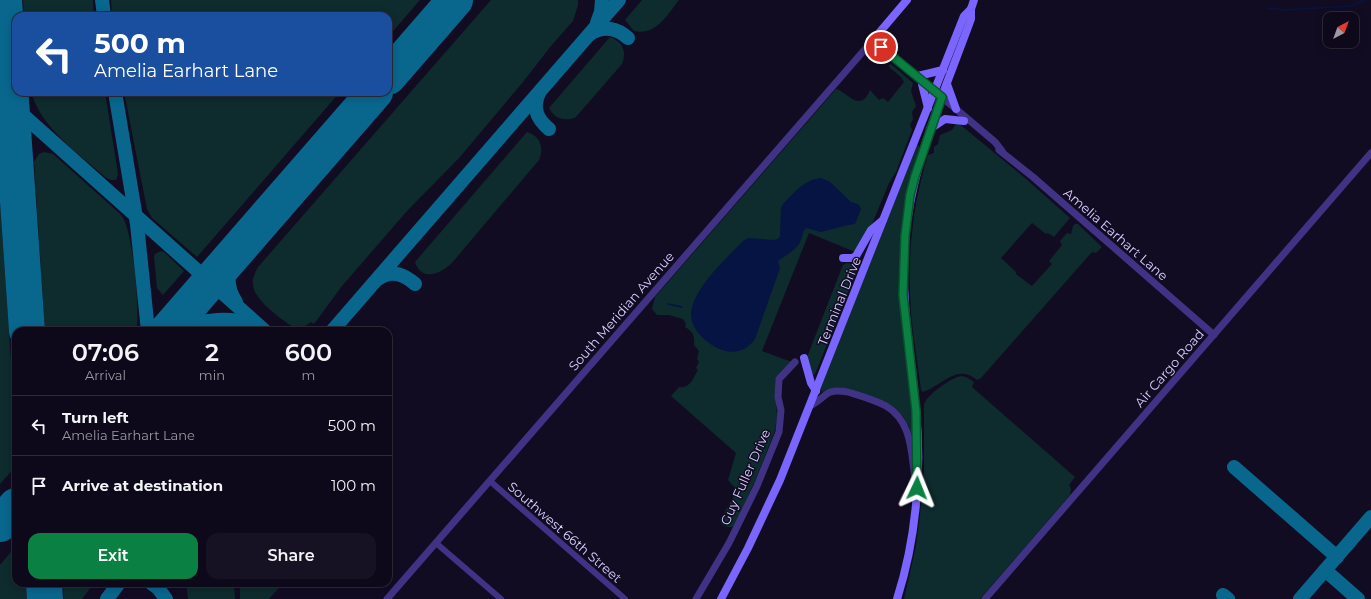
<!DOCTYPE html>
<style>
body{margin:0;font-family:Montserrat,sans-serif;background:#171223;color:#f1f3f6;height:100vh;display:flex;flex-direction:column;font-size:15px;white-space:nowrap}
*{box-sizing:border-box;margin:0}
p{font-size:13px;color:#9b9aa2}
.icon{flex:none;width:22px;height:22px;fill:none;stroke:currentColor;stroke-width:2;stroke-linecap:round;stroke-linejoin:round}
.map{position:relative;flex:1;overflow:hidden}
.details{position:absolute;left:12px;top:327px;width:380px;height:260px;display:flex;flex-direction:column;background:#0e091a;border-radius:12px;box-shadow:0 2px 10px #0003,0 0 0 1px #2e2a39}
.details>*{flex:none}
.hud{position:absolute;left:12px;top:12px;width:380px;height:84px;border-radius:12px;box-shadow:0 2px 10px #0003,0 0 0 1px #2e2a39;background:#1a4fa0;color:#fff;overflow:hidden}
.needle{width:26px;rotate:41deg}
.buttons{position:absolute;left:1323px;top:12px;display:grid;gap:8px}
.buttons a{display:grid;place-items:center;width:36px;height:36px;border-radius:8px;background:#0e091a;box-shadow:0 2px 10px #0003,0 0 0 1px #2e2a39;font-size:20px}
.pin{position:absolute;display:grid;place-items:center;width:34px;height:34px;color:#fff;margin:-17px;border:2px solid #fff;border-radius:50%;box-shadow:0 1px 4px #0007}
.me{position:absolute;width:44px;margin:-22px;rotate:2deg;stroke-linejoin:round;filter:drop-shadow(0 0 3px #0008)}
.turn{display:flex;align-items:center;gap:14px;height:84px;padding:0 16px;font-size:18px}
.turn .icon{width:52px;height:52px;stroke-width:2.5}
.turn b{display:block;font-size:28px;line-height:34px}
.eta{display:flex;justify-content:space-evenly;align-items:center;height:68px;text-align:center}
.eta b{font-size:24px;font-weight:600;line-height:28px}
.button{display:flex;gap:8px;margin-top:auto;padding:8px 16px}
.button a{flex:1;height:46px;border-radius:12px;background:#0b8043;color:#fff;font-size:16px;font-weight:600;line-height:46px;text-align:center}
.button a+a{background:#171223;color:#f1f3f6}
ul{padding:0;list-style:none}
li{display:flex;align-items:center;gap:12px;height:60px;padding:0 16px;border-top:1px solid #2e2a39}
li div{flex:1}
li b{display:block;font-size:15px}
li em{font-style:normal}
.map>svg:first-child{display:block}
.green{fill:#0e2b2d}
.water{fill:#051442}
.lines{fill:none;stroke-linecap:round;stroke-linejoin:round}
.stream{stroke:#051442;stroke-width:1.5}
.taxiway{stroke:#09678e;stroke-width:14}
.runway{stroke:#09678e;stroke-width:36}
.minor{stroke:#403386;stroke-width:6}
.tertiary{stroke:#403386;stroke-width:7}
.secondary{stroke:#7b65ff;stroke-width:8}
.route-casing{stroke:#07532c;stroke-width:10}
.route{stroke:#0b8043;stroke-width:7}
.labels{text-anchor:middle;stroke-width:3;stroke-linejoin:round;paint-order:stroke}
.street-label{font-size:13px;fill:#d9ceff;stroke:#120c23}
</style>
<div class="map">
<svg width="1371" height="599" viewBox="0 0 1371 599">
<rect width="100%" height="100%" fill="#120c23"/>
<!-- green -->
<g class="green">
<path d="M 23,0 L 93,0 L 94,16 L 24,16 Z"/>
<path d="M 111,0 L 420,0 L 388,37 L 388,16 L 112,16 Z"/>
<path d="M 491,0 L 578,0 L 578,5 L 573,21 L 551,46 L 523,82 L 460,157 L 407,211 L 342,286 L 314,324 L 311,322 C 305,327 301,328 293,327 C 281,319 254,300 253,285 C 252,278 255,273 258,267 Z"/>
<path d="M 642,0 L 679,0 C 667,15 656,36 634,31 L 625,20 Z"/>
<path d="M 610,37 C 623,42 627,52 622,64 L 575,118 C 563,121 555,119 549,108 Z"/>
<path d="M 891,64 L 913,83 L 911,91 L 916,106 L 912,112 L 913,119 L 910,125 L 912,130 L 896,172 L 889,183 L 873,222 L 855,252 L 809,233 L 762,351 L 789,361 L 792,361 L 775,381 L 777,417 L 775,430 L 758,474 L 735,525 L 732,527 C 725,528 718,524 721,517 L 722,517 L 735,494 L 735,488 L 728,480 L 736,453 L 671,396 L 679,387 C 690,389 693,378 698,370 L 696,368 L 699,362 L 697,359 L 699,351 L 694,345 C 695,335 693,332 685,327 L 686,324 L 683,319 L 669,315 L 657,315 L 652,309 L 655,297 L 836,89 C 848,92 860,114 870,90 L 879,100 L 883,98 L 888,102 L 904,82 L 901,77 L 889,67 L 889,65 Z"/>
<path d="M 31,92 L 105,92 L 118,174 L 116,180 L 111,180 L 105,177 C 77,152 42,129 31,92 Z"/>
<path d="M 124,92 L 340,92 L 197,257 L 152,218 L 147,209 Z"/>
<path d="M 957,122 L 1025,178 L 1070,218 L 1054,237 L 1048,233 L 1046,234 L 1032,223 L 1001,258 L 1016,272 L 1016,274 L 1032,286 L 1052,264 L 1049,261 L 1062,245 L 1060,241 L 1067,233 L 1071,234 L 1073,226 L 1075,224 L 1078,224 L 1102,247 L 1096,253 L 1092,252 L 981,378 L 977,380 C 957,363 943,385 923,392 L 921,390 C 918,364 913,338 911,312 C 907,259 912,206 928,155 L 934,153 L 934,147 L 938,144 L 940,135 L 952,130 Z"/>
<path d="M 527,132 C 541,136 544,149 539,160 L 451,264 C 439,274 422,282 415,262 Z"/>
<path d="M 917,145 L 919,146 L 919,152 L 909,186 L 904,211 L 900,275 L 902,323 L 908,367 L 914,433 L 911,433 C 905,411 888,402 867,395 C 851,389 840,384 823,392 L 820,390 Z"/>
<path d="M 44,152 L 53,154 L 118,212 C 122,216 125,220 126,225 C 134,248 139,302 137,326 L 132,331 L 45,331 L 34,162 L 39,154 Z"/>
<path d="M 0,202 L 16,431 L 16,466 L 0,484 Z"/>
<path d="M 161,251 L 164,252 L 184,271 L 163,295 L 157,288 L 154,257 L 155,254 Z"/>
<path d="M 847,263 L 859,265 L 815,374 L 813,375 L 807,357 L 843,265 Z"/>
<path d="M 961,376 L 966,377 L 974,382 L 972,387 L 1075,477 L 1069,485 L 1071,488 L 1070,495 L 980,599 L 904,599 L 916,546 L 920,515 L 924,470 L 924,404 C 928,394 951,378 961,376 Z"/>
<path d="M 16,546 L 16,583 L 26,583 L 27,599 L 0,599 L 0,565 Z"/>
<path d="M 63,583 L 94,583 L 82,599 L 64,599 Z"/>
<path d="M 186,583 L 234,583 L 235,599 L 188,599 Z"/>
<path d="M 240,583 L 283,583 L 269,599 L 240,599 Z"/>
</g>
<!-- water -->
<path class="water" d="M 821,178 L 830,182 L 851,202 L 858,204 L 861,209 L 855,224 L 848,225 L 821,232 L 806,228 C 802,233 803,235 801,240 C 797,250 786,255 778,261 L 780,268 L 755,339 C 741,359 719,353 703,338 C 697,332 691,324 691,314 C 693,288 726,259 743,241 L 748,238 L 774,240 L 778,239 L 780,236 L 781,208 L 783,204 C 795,192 804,180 821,178 Z"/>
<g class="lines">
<!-- stream -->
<g class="stream">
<path d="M 1268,8 L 1284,10 L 1351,6 L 1365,0"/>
<path d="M 668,304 L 682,307"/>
</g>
<!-- taxiway -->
<g class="taxiway">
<path d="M 102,0 L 104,16"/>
<path d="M 597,23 L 601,12 L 602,0"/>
<path d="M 590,34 C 604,25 617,28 628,38"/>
<path d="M 10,85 L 16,106 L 23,115 L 265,331"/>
<path d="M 115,92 L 137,224 L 148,331"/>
<path d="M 539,93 C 532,108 537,119 549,129"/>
<path d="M 378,279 C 391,269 404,274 415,284"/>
<path d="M 236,302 C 223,282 229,267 239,248"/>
<path d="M 179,331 C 202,318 232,316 256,326"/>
<path d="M 332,331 L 619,0"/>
<path d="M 1234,467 L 1337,557"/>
<path d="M 1325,570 L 1358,599"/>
<path d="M 151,583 L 158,588 L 166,599"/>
<path d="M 1223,595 L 1228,599"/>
<path d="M 107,599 L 119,583"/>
<path d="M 1300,599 L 1371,517"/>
</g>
<!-- runway -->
<g class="runway">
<path d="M 4,0 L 27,331"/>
<path d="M 388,77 L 455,0"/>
<path d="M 167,331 L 375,92"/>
<path d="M 0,524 L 16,506"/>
<path d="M 44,583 L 45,599"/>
</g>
<!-- minor -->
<g class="minor">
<path d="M 490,481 L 625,599"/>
<path d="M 436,543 L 501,599"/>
</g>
<!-- tertiary -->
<g class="tertiary">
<path d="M 999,150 L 1033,177 L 1214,335"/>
<path d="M 810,406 C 828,397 823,388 848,392 C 861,396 875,400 886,406 C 912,421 911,452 915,478"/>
<path d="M 387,599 L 873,40 L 956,109 L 995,142 L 1002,151"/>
<path d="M 696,599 L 729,543 L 757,486 L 779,432 L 781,410 L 778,397 L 779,379 L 795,362"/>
<path d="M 985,599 L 1371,153"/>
</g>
<!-- secondary -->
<g class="secondary">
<path d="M 873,40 L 907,0"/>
<path d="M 918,76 L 943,70"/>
<path d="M 922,84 L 928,108"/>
<path d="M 947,84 L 956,109"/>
<path d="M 930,129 L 945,119 L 964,121"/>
<path d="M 843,258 L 852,258 L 856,256 L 871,230 L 883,220"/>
<path d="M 804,358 L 811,383 L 816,391"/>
<path d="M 721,599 L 748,548 L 780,480 L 964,16 L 971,9 L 974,0"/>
<path d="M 897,599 C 916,540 922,472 916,410 C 912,358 902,309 904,256 C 907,173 943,96 971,19 L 971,9"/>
</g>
</g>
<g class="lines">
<defs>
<path id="route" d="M 881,47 L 942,97 L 915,176 L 910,195 L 905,236 L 903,295 L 916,411 L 917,488"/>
</defs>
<!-- route casing -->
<use href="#route" class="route-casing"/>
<!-- route -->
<use href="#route" class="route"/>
</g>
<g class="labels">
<!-- street labels -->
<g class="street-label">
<text transform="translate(1116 234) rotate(41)" y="5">Amelia Earhart Lane</text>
<text transform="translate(839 301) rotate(-68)" y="5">Terminal Drive</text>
<text transform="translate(621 311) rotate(-49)" y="5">South Meridian Avenue</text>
<text transform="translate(1169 368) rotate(-49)" y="5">Air Cargo Road</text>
<text transform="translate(745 477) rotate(-66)" y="5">Guy Fuller Drive</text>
<text transform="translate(565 532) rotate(41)" y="5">Southwest 66th Street</text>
</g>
</g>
</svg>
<div class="buttons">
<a><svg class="needle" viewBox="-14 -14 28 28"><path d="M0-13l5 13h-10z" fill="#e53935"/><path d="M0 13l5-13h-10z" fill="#9b9aa2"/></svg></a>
</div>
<div class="pin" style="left:881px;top:47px;background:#d93025"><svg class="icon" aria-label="arrive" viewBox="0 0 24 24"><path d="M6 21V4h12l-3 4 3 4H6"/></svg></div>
<svg class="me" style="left:917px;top:488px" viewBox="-20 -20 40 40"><path d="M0-17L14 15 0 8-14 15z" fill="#0b8043" stroke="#fff" stroke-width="4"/></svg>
<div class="hud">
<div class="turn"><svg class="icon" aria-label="left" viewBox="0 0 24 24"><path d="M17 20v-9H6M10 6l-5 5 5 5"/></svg><div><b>500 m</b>Amelia Earhart Lane</div></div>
</div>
<section class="details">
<div class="eta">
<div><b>07:06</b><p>Arrival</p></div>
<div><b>2</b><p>min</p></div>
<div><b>600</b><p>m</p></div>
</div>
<ul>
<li><svg class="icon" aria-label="left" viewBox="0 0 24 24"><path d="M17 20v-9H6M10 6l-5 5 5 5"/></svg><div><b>Turn left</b><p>Amelia Earhart Lane</p></div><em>500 m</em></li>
<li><svg class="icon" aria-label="arrive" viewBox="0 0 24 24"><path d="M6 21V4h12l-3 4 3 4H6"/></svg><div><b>Arrive at destination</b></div><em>100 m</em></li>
</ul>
<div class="button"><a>Exit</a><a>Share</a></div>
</section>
</div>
